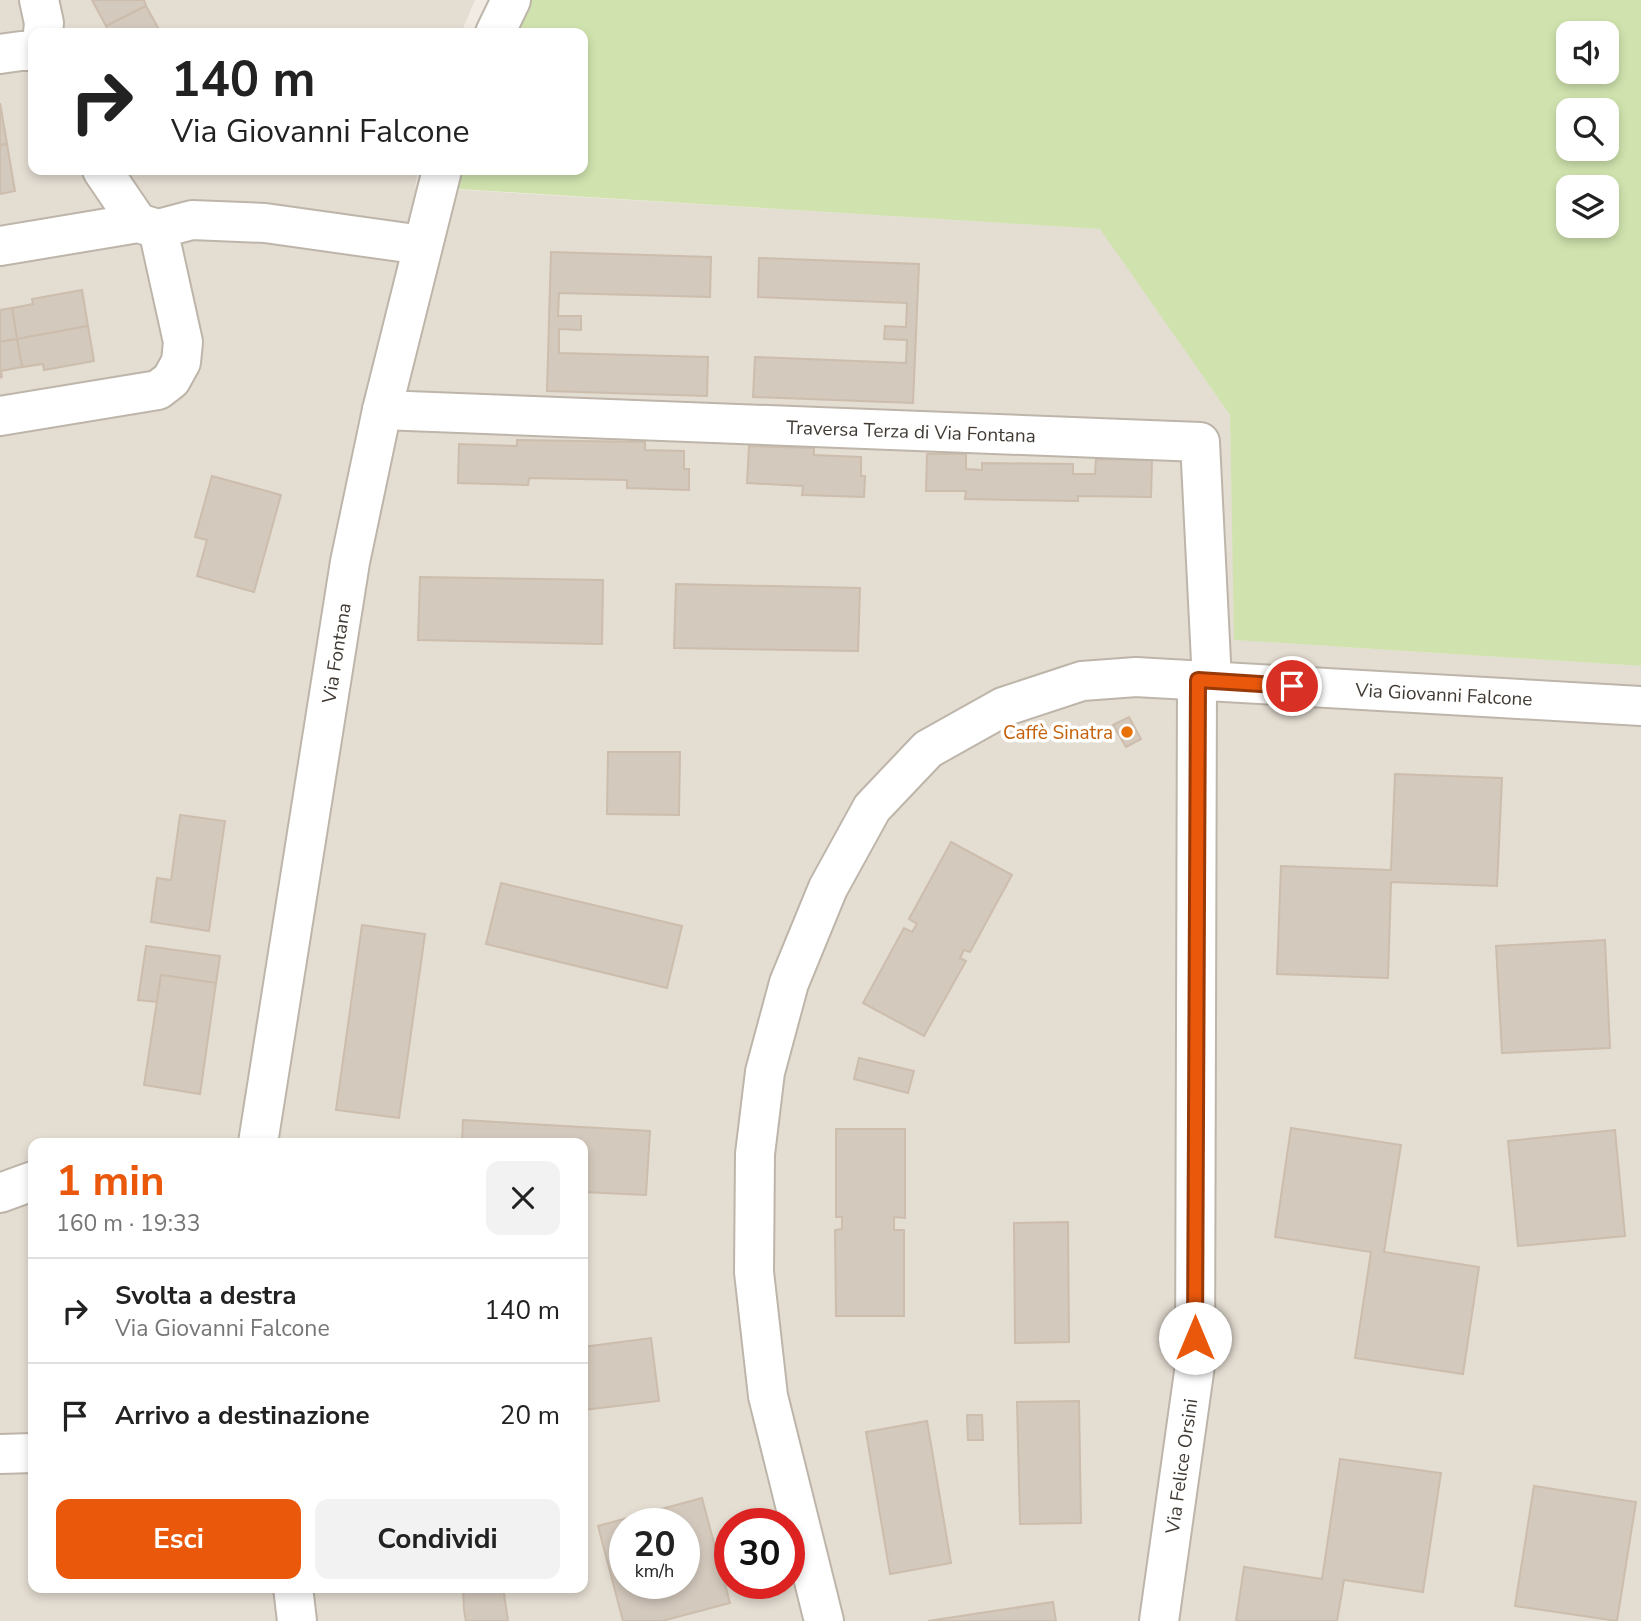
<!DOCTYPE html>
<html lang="it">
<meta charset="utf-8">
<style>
body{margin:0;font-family:"Nunito Sans",sans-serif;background:#f2f2f2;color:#222;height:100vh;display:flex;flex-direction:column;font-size:26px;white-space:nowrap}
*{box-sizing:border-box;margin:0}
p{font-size:23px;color:#767676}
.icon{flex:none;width:38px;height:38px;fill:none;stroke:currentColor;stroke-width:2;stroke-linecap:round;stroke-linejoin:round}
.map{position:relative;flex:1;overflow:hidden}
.sheet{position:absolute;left:28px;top:1138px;width:560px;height:455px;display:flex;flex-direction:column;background:#fff;border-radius:14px;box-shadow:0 4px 10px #0003}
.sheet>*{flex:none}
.top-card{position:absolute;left:28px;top:28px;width:560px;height:147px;border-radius:14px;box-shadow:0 4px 10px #0003;background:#fff;color:#222;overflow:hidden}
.controls{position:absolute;left:1556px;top:21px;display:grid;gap:14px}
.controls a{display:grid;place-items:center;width:63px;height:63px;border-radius:14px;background:#fff;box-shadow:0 4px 10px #0003;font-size:35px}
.speed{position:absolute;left:609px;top:1508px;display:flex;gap:14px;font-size:35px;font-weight:700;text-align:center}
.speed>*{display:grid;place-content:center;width:91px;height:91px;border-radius:50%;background:#fff;box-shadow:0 4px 10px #0003;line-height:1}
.speed small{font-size:18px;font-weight:400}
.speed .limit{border:10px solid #d22;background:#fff;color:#111}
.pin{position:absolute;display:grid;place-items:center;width:60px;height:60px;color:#fff;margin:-30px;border:4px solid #fff;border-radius:50%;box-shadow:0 2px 7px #0007}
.me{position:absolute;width:77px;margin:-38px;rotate:0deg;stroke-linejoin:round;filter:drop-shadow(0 0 5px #0008)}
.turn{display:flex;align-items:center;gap:24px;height:147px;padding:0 28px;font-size:32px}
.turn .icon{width:91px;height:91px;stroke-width:2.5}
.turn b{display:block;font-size:49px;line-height:60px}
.round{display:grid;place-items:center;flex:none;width:74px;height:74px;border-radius:14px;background:#f2f2f2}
.summary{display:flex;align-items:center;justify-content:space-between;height:119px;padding:0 28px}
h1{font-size:42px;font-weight:700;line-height:52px;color:#ea580c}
.cta{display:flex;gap:14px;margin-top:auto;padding:14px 28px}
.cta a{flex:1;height:80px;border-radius:14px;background:#ea580c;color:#fff;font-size:28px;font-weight:700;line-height:80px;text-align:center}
.cta a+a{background:#f2f2f2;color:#222}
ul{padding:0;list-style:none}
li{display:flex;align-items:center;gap:21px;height:105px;padding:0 28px;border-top:2px solid #e0e0e0}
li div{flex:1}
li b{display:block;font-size:26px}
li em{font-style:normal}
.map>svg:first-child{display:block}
.residential{fill:#e4ddd2;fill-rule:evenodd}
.green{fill:#d0e3ae;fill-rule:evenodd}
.building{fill:#d4c9bd;stroke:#ccbdad;stroke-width:2;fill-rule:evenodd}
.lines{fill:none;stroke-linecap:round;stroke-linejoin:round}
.minor-casing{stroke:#beb5aa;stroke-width:42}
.tertiary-casing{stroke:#beb5aa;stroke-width:42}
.minor{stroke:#fff;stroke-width:38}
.tertiary{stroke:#fff;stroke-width:38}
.route-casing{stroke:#983908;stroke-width:18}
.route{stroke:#ea580c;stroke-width:12}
.food-dot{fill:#e8710a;stroke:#fff;stroke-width:2.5}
.labels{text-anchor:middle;stroke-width:7;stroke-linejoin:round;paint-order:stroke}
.street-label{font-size:19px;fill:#423b34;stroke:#fff}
.food-label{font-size:19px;fill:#c56008;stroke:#fff;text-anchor:end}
</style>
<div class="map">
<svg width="1641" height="1621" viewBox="0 0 1641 1621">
<rect width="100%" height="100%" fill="#f1ebe3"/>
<!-- residential -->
<path class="residential" d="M 0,0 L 475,0 L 461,33 L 33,33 L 33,170 L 418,170 L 415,187 L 1101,229 L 1230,415 L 1235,640 L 1641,666 L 1641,1621 L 0,1621 ZM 33,1143 L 583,1143 L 583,1587 L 33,1587 ZM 625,1524 L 684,1524 L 684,1584 L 625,1584 ZM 730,1524 L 789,1524 L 789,1584 L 730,1584 Z"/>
<!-- green -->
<path class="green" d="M 532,0 L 1641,0 L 1641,666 L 1234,640 L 1230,415 L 1100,229 L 458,189 L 463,170 L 583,170 L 583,33 L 517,33 ZM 1568,33 L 1606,33 L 1606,72 L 1568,72 ZM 1568,110 L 1606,110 L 1606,149 L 1568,149 ZM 1568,187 L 1606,187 L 1606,226 L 1568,226 Z"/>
<!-- building -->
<g class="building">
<path d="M 92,0 L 144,0 L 146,6 L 106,26 Z"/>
<path d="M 146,6 L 161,33 L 110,33 L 106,26 Z"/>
<path d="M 0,103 L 7,144 L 0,145 Z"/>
<path d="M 7,144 L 15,191 L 0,194 L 0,145 Z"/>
<path d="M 551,252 L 711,257 L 710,297 L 559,293 L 558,316 L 581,316 L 581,330 L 559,329 L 559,353 L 708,357 L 707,396 L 547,391 Z"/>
<path d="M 759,258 L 919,264 L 913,403 L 753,397 L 755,357 L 906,363 L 907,340 L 884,339 L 885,326 L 906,327 L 907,303 L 758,297 Z"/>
<path d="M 82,290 L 88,326 L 17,339 L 12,308 L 33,304 L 32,299 Z"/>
<path d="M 12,308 L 17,339 L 0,342 L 0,310 Z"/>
<path d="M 88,326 L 94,361 L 44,370 L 43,364 L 22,367 L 17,339 Z"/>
<path d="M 17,339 L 22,367 L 1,371 L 2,377 L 0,378 L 0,342 Z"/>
<path d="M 517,440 L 645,442 L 645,450 L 684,451 L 684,469 L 689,469 L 689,490 L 627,488 L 627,480 L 529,478 L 528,485 L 458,483 L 459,444 L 517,446 Z"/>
<path d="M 749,446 L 814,448 L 814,455 L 861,457 L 861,476 L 865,476 L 864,497 L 802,495 L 803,486 L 747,483 Z"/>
<path d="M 927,454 L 966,454 L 966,469 L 982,470 L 982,463 L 1073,464 L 1073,474 L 1095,474 L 1096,459 L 1152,460 L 1151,497 L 1078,496 L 1078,501 L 965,499 L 966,491 L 926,491 Z"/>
<path d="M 212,476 L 281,495 L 254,592 L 197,576 L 207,540 L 195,537 Z"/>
<path d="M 420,577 L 603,580 L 602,644 L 418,640 Z"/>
<path d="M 676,584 L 860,588 L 858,651 L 674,648 Z"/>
<path d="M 1129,717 L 1141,739 L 1126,747 L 1113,725 Z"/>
<path d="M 608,752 L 680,752 L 679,815 L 607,814 Z"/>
<path d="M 1395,774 L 1502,778 L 1497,886 L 1391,882 L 1388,978 L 1277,974 L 1281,866 L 1391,870 Z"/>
<path d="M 180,815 L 225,821 L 209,931 L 151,922 L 157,878 L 171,880 Z"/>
<path d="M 951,842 L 1012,875 L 970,952 L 964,950 L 960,958 L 966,961 L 924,1036 L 863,1003 L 904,928 L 912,932 L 917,924 L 909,919 Z"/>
<path d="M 501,883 L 682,926 L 667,988 L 486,944 Z"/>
<path d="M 362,925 L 425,934 L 399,1118 L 336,1110 Z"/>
<path d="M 1605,940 L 1610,1048 L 1502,1053 L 1496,946 Z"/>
<path d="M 146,946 L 220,956 L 216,983 L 161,975 L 157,1002 L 138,1000 Z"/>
<path d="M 161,975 L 216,983 L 200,1094 L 144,1085 Z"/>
<path d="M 859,1058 L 914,1071 L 908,1093 L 854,1079 Z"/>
<path d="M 463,1120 L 650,1131 L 646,1195 L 583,1192 L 583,1143 L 462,1143 Z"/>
<path d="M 1291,1128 L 1401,1145 L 1384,1252 L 1479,1267 L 1463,1374 L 1355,1358 L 1371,1252 L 1275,1237 Z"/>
<path d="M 836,1129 L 905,1129 L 905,1218 L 894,1217 L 894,1230 L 904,1230 L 904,1316 L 836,1316 L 835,1230 L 842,1229 L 842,1217 L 836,1217 Z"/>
<path d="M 1615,1130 L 1625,1236 L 1518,1246 L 1508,1141 Z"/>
<path d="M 1068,1222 L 1069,1342 L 1015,1343 L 1014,1223 Z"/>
<path d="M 651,1338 L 659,1401 L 583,1410 L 583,1347 Z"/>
<path d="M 1079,1401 L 1081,1523 L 1020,1524 L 1017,1402 Z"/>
<path d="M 967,1415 L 982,1415 L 983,1440 L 968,1440 Z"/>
<path d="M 927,1421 L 951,1563 L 890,1574 L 866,1432 Z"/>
<path d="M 1340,1459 L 1441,1473 L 1423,1592 L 1344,1580 L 1337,1621 L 1236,1621 L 1244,1567 L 1322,1579 Z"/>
<path d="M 1534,1486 L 1636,1502 L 1617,1621 L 1515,1606 Z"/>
<path d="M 702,1498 L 730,1603 L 662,1621 L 623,1621 L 598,1526 ZM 625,1524 L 684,1524 L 684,1584 L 625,1584 Z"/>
<path d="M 463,1587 L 503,1587 L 508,1621 L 466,1621 L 464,1610 Z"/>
<path d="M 1053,1602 L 1056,1621 L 928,1621 Z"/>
</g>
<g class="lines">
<defs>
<g id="minor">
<path d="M 39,0 L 44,23 L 43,33"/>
<path d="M 0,54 L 21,51 L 33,51"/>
<path d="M 102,170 L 138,223"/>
<path d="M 0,246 L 138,223 L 158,229 L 192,220 L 265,223 L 422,245"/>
<path d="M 382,410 L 1200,442 L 1212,681"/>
<path d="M 0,416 L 158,390 L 171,380 L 181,362 L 183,342 L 158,229"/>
<path d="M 0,1193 L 33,1181"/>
<path d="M 0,1454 L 33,1453"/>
<path d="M 824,1621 L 768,1396 L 754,1272 L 755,1154 L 765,1072 L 789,983 L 828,888 L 872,808 L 928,749 L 1003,707 L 1082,681 L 1136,677 L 1641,706"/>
<path d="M 1159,1621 L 1195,1365 L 1197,680"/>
</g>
<g id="tertiary">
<path d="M 495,33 L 511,0"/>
<path d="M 258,1143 L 350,562 L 382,410 L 442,170"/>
<path d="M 293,1587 L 297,1621"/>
</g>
</defs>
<!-- minor casing -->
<use href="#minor" class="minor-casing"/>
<!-- tertiary casing -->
<use href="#tertiary" class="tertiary-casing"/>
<!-- minor -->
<use href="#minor" class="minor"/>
<!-- tertiary -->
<use href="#tertiary" class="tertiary"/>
</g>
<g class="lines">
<defs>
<path id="route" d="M 1195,1338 L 1198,680 L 1292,686"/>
</defs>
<!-- route casing -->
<use href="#route" class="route-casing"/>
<!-- route -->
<use href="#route" class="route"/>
</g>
<!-- markers -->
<circle class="food-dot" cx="1127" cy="732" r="7"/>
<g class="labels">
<!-- street labels -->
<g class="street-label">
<text transform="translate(911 431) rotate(2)" y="7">Traversa Terza di Via Fontana</text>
<text transform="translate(336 653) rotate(-81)" y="7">Via Fontana</text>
<text transform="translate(1444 694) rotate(3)" y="7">Via Giovanni Falcone</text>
<text transform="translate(1181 1466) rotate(-82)" y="7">Via Felice Orsini</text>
</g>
<!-- food labels -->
<g class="food-label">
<text x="1113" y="739">Caffè Sinatra</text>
</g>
</g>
</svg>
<div class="controls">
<a><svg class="icon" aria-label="sound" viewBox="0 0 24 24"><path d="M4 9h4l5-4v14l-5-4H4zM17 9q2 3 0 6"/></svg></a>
<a><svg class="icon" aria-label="search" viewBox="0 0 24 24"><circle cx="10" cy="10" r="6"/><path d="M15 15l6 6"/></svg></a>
<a><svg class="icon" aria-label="layers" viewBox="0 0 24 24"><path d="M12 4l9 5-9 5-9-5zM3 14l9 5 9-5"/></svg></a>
</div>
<div class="speed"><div>20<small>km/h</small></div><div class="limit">30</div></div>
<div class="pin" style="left:1292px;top:686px;background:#d93025"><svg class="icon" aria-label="arrive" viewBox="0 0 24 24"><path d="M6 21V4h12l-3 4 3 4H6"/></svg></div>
<svg class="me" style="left:1195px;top:1338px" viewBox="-20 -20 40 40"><circle r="19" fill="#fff"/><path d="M0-13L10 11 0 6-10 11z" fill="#ea580c"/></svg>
<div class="top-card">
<div class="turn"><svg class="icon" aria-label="right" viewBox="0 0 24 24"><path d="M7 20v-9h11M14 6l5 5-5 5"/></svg><div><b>140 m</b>Via Giovanni Falcone</div></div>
</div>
<section class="sheet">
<div class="summary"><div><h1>1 min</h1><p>160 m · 19:33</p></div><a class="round"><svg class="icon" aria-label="close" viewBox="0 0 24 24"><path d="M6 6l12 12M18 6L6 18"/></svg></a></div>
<ul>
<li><svg class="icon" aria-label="right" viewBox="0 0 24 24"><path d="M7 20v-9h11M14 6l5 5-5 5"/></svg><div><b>Svolta a destra</b><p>Via Giovanni Falcone</p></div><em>140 m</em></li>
<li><svg class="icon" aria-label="arrive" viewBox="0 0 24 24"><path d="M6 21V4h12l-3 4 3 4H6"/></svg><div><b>Arrivo a destinazione</b></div><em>20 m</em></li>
</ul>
<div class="cta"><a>Esci</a><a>Condividi</a></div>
</section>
</div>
